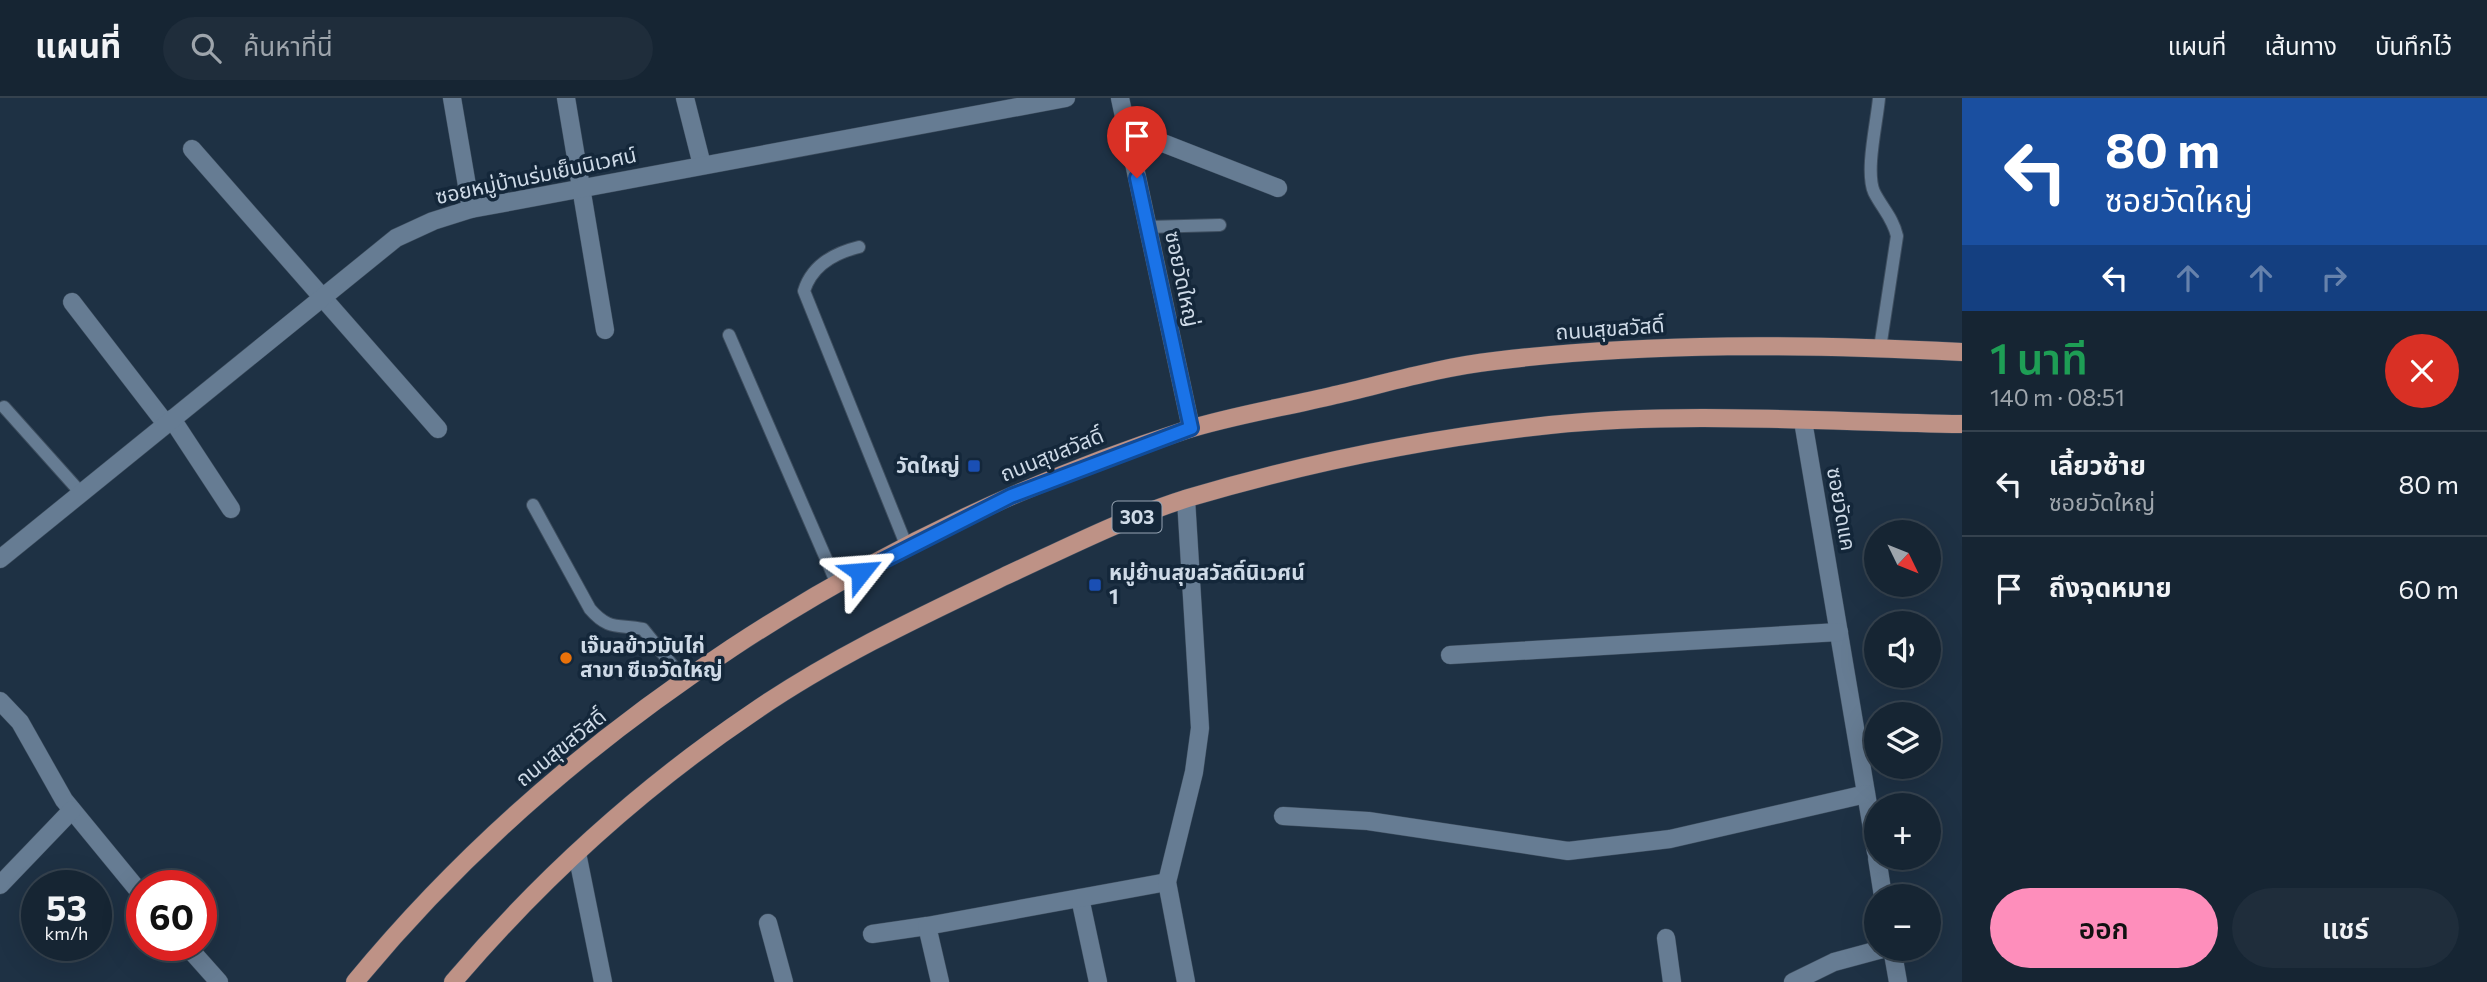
<!DOCTYPE html>
<html lang="th">
<meta charset="utf-8">
<style>
body{margin:0;font-family:Commissioner,"Noto Sans Thai",sans-serif;background:#1f2d3b;color:#f1f3f6;height:100vh;display:flex;flex-direction:column;font-size:26px;white-space:nowrap}
*{box-sizing:border-box;margin:0}
p{font-size:23px;color:#9ea5ac}
.icon{flex:none;width:38px;height:38px;fill:none;stroke:currentColor;stroke-width:2;stroke-linecap:round;stroke-linejoin:round}
.map{position:relative;flex:1;overflow:hidden}
.details{display:flex;flex-direction:column;background:#162533;width:525px}
.details>*{flex:none}
.hud{background:#1a4fa0;color:#fff;overflow:hidden}
.needle{width:46px;rotate:133deg}
.buttons{position:absolute;left:1864px;top:422px;display:grid;gap:14px}
.buttons a{display:grid;place-items:center;width:77px;height:77px;border-radius:50%;background:#162533;box-shadow:0 7px 28px #0002,0 0 0 2px #35424e;font-size:35px}
.speed{position:absolute;left:21px;top:772px;display:flex;gap:14px;font-size:35px;font-weight:700;text-align:center}
.speed>*{display:grid;place-content:center;width:91px;height:91px;border-radius:50%;background:#162533;box-shadow:0 7px 28px #0002,0 0 0 2px #35424e;line-height:1}
.speed small{font-size:18px;font-weight:400}
.speed .limit{border:10px solid #d22;background:#fff;color:#111}
.pin{position:absolute;display:grid;place-items:center;width:60px;height:60px;color:#fff;margin:-72px -30px;border-radius:50% 50% 50% 0;rotate:-45deg;box-shadow:0 0 7px #0007}
.pin .icon{rotate:45deg}
.me{position:absolute;width:77px;margin:-38px;rotate:62deg;stroke-linejoin:round;filter:drop-shadow(0 0 5px #0008)}
.turn{display:flex;align-items:center;gap:24px;height:147px;padding:0 28px;font-size:32px}
.turn .icon{width:91px;height:91px;stroke-width:2.5}
.turn b{display:block;font-size:49px;line-height:60px}
.lanes{display:flex;align-items:center;height:66px;padding:0 28px;background:#0003;justify-content:center;gap:35px;direction:ltr}
.lanes .off{opacity:.35}
.round{display:grid;place-items:center;flex:none;width:74px;height:74px;border-radius:37px;background:#1f2d3b}
.overview{display:flex;align-items:center;justify-content:space-between;height:119px;padding:0 28px}
h1{font-size:42px;font-weight:600;line-height:52px;color:#1e9e55}
.action{display:flex;gap:14px;margin-top:auto;padding:14px 28px}
.action a{flex:1;height:80px;border-radius:42px;background:#fe8ebb;color:#111;font-size:28px;font-weight:600;line-height:80px;text-align:center}
.action a+a{background:#1f2d3b;color:#f1f3f6}
ul{padding:0;list-style:none}
li{display:flex;align-items:center;gap:21px;height:105px;padding:0 28px;border-top:2px solid #35424e}
li div{flex:1}
li b{display:block;font-size:26px}
li em{font-style:normal}
header{display:flex;align-items:center;gap:42px;box-sizing:border-box;height:98px;padding:0 35px;background:#162533;border-bottom:2px solid #35424e}
header strong{font-size:33px}
nav{display:flex;gap:38px;margin-inline-start:auto;font-size:24px}
.search{width:490px;height:63px;background:#1f2d3b;display:flex;align-items:center;gap:18px;box-sizing:border-box;padding:0 24px;border-radius:38px;color:#9ea5ac;font-size:26px}
main{display:flex;flex:1;min-height:0}
.map>svg:first-child{display:block}
.lines{fill:none;stroke-linecap:round;stroke-linejoin:round}
.service-casing{stroke:#3e4e5f;stroke-width:14}
.minor-casing{stroke:#3e4e5f;stroke-width:19}
.tertiary-casing{stroke:#3e4e5f;stroke-width:19}
.primary-casing{stroke:#3e4e5f;stroke-width:19}
.service{stroke:#667c93;stroke-width:12}
.minor{stroke:#667c93;stroke-width:18}
.tertiary{stroke:#667c93;stroke-width:18}
.primary{stroke:#be9286;stroke-width:18}
.route-casing{stroke:#114b97;stroke-width:18}
.route{stroke:#1a73e8;stroke-width:12}
.transit-dot{fill:#1a4fb4;stroke:#14273a;stroke-width:2.5}
.food-dot{fill:#e8710a;stroke:#14273a;stroke-width:2.5}
.labels{text-anchor:middle;stroke-width:7;stroke-linejoin:round;paint-order:stroke}
.shield{fill:#14273a;stroke:#96a4b3;stroke-width:2}
.shield-label{font-size:19px;font-weight:bold;fill:#cedae7}
.street-label{font-size:21px;fill:#cedae7;stroke:#14273a}
.poi-label{font-size:21px;font-weight:bold;fill:#cedae7;stroke:#14273a;text-anchor:start}
</style>
<header>
<strong>แผนที่</strong>
<div class="search"><svg class="icon" aria-label="search" viewBox="0 0 24 24"><circle cx="10" cy="10" r="6"/><path d="M15 15l6 6"/></svg>ค้นหาที่นี่</div>
<nav><a>แผนที่</a><a>เส้นทาง</a><a>บันทึกไว้</a></nav>
</header>
<main>
<div class="map">
<svg width="1962" height="884" viewBox="0 0 1962 884">
<rect width="100%" height="100%" fill="#1e3144"/>
<g class="lines">
<defs>
<g id="service">
<path d="M 1879,0 C 1877,24 1865,73 1874,94 C 1882,110 1893,120 1897,138 L 1880,250"/>
<path d="M 1148,129 L 1220,127"/>
<path d="M 859,149 C 834,155 812,167 804,193 L 907,449"/>
<path d="M 729,237 L 837,486"/>
<path d="M 4,309 L 81,395"/>
<path d="M 533,407 L 590,511 C 609,533 618,526 643,531 L 685,583"/>
</g>
<g id="minor">
<path d="M 452,0 L 471,111"/>
<path d="M 566,0 L 605,232"/>
<path d="M 685,0 L 702,67"/>
<path d="M 1127,31 L 1278,90"/>
<path d="M 192,51 L 438,331"/>
<path d="M 72,204 L 166,326"/>
<path d="M 172,321 L 231,411"/>
<path d="M 1803,323 L 1876,754"/>
<path d="M 0,461 L 396,140 L 433,123 L 471,111 L 1066,0"/>
<path d="M 1450,557 L 1839,534"/>
<path d="M 0,603 L 20,624 L 64,702 L 142,797"/>
<path d="M 1283,718 L 1368,723 L 1568,753 L 1670,741 L 1866,696"/>
<path d="M 577,755 L 603,884"/>
<path d="M 1877,760 L 1883,798"/>
<path d="M 0,787 L 72,712"/>
<path d="M 1080,800 L 1098,884"/>
<path d="M 768,825 L 784,884"/>
<path d="M 872,836 L 927,828"/>
<path d="M 1666,840 L 1672,884"/>
<path d="M 186,847 L 219,884"/>
<path d="M 1892,850 L 1898,884"/>
<path d="M 940,884 L 927,828 L 1167,784"/>
<path d="M 1186,884 L 1167,784 L 1194,674 L 1200,630 L 1186,401"/>
<path d="M 1793,884 L 1834,864 L 1886,850"/>
</g>
<path id="tertiary" d="M 1120,0 L 1191,330"/>
<g id="primary">
<path d="M 355,884 C 566,628 872,433 1186,332 C 1234,317 1286,309 1335,297 C 1387,285 1441,269 1494,263 C 1648,244 1807,246 1962,254"/>
<path d="M 453,884 C 540,782 641,690 752,615 C 830,561 917,520 1003,479 C 1064,451 1124,420 1188,400 C 1306,365 1429,340 1550,327 C 1686,313 1826,324 1962,326"/>
</g>
</defs>
<!-- service casing -->
<use href="#service" class="service-casing"/>
<!-- minor casing -->
<use href="#minor" class="minor-casing"/>
<!-- tertiary casing -->
<use href="#tertiary" class="tertiary-casing"/>
<!-- primary casing -->
<use href="#primary" class="primary-casing"/>
<!-- service -->
<use href="#service" class="service"/>
<!-- minor -->
<use href="#minor" class="minor"/>
<!-- tertiary -->
<use href="#tertiary" class="tertiary"/>
<!-- primary -->
<use href="#primary" class="primary"/>
</g>
<g class="lines">
<defs>
<path id="route" d="M 861,474 L 1011,398 L 1191,330 L 1137,80"/>
</defs>
<!-- route casing -->
<use href="#route" class="route-casing"/>
<!-- route -->
<use href="#route" class="route"/>
</g>
<!-- markers -->
<g class="transit-dot">
<rect x="967" y="361" width="14" height="14" rx="3.5"/>
<rect x="1088" y="480" width="14" height="14" rx="3.5"/>
</g>
<circle class="food-dot" cx="566" cy="560" r="7"/>
<g class="labels">
<!-- shield labels -->
<rect class="shield" x="1112.5" y="403.5" width="49" height="31" rx="5"/>
<g class="shield-label">
<text x="1137" y="426">303</text>
</g>
<!-- street labels -->
<g class="street-label">
<text transform="translate(536 78) rotate(-12)" y="7">ซอยหมู่บ้านร่มเย็นนิเวศน์</text>
<text transform="translate(1182 181) rotate(78)" y="7">ซอยวัดใหญ่</text>
<text transform="translate(1610 231) rotate(-4)" y="7">ถนนสุขสวัสดิ์</text>
<text transform="translate(1052 357) rotate(-22)" y="7">ถนนสุขสวัสดิ์</text>
<text transform="translate(1841 411) rotate(80)" y="7">ซอยวัดแค</text>
<text transform="translate(561 650) rotate(-39)" y="7">ถนนสุขสวัสดิ์</text>
</g>
<!-- poi labels -->
<g class="poi-label">
<text x="960" y="375" text-anchor="end">วัดใหญ่</text>
<text x="1109" y="482">หมู่ย้านสุขสวัสดิ์นิเวศน์<tspan x="1109" dy="24">1</tspan></text>
<text x="580" y="555">เจ๊มลข้าวมันไก่<tspan x="580" dy="24">สาขา ซีเจวัดใหญ่</tspan></text>
</g>
</g>
</svg>
<div class="buttons">
<a><svg class="needle" viewBox="-14 -14 28 28"><path d="M0-13l5 13h-10z" fill="#e53935"/><path d="M0 13l5-13h-10z" fill="#9ea5ac"/></svg></a>
<a><svg class="icon" aria-label="sound" viewBox="0 0 24 24"><path d="M4 9h4l5-4v14l-5-4H4zM17 9q2 3 0 6"/></svg></a>
<a><svg class="icon" aria-label="layers" viewBox="0 0 24 24"><path d="M12 4l9 5-9 5-9-5zM3 14l9 5 9-5"/></svg></a>
<a>+</a>
<a>−</a>
</div>
<div class="speed"><div>53<small>km/h</small></div><div class="limit">60</div></div>
<div class="pin" style="left:1137px;top:80px;background:#d93025"><svg class="icon" aria-label="arrive" viewBox="0 0 24 24"><path d="M6 21V4h12l-3 4 3 4H6"/></svg></div>
<svg class="me" style="left:861px;top:474px" viewBox="-20 -20 40 40"><path d="M0-17L14 15 0 8-14 15z" fill="#1a73e8" stroke="#fff" stroke-width="4"/></svg>
</div>
<section class="details">
<div class="hud">
<div class="turn"><svg class="icon" aria-label="left" viewBox="0 0 24 24"><path d="M17 20v-9H6M10 6l-5 5 5 5"/></svg><div><b>80 m</b>ซอยวัดใหญ่</div></div>
<div class="lanes"><svg class="icon" aria-label="left" viewBox="0 0 24 24"><path d="M17 20v-9H6M10 6l-5 5 5 5"/></svg><svg class="icon off" aria-label="ahead" viewBox="0 0 24 24"><path d="M12 20V5M6 11l6-6 6 6"/></svg><svg class="icon off" aria-label="ahead" viewBox="0 0 24 24"><path d="M12 20V5M6 11l6-6 6 6"/></svg><svg class="icon off" aria-label="right" viewBox="0 0 24 24"><path d="M7 20v-9h11M14 6l5 5-5 5"/></svg></div>
</div>
<div class="overview"><div><h1>1 นาที</h1><p>140 m · 08:51</p></div><a class="round" style="background:#d93025;color:#fff"><svg class="icon" aria-label="close" viewBox="0 0 24 24"><path d="M6 6l12 12M18 6L6 18"/></svg></a></div>
<ul>
<li><svg class="icon" aria-label="left" viewBox="0 0 24 24"><path d="M17 20v-9H6M10 6l-5 5 5 5"/></svg><div><b>เลี้ยวซ้าย</b><p>ซอยวัดใหญ่</p></div><em>80 m</em></li>
<li><svg class="icon" aria-label="arrive" viewBox="0 0 24 24"><path d="M6 21V4h12l-3 4 3 4H6"/></svg><div><b>ถึงจุดหมาย</b></div><em>60 m</em></li>
</ul>
<div class="action"><a>ออก</a><a>แชร์</a></div>
</section>
</main>
